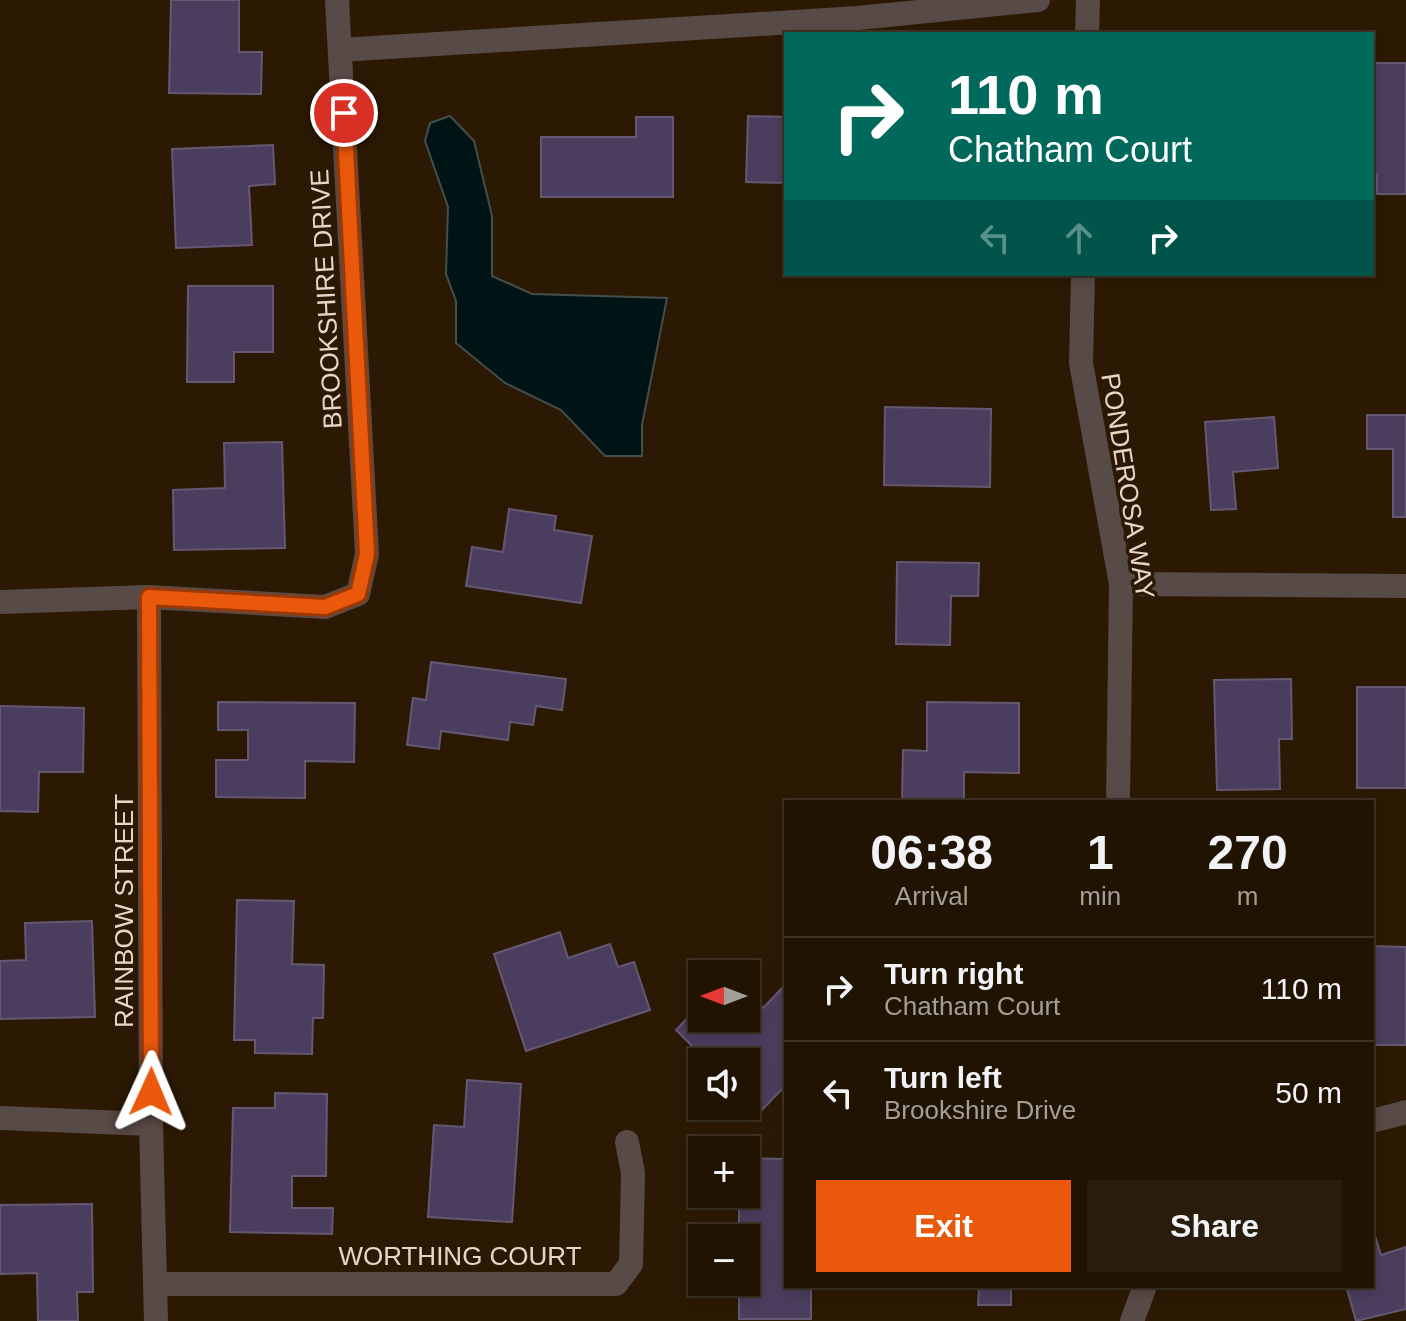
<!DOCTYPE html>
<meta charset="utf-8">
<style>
body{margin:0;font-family:Helvetica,sans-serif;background:#291c0c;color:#f1f3f6;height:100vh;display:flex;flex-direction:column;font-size:30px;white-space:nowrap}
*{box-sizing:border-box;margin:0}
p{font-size:26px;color:#a29e99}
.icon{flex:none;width:44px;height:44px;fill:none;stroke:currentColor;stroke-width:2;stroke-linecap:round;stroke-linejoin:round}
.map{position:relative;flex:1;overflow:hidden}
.drawer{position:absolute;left:784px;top:800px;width:590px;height:488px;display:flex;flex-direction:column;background:#211302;border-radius:0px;box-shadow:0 4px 12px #0003,0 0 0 2px #3e3224}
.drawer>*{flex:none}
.hud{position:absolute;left:784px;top:32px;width:590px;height:244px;border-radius:0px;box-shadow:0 4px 12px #0003,0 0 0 2px #3e3224;background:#00695c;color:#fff;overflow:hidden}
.needle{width:52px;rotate:270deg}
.buttons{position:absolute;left:688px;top:960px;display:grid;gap:16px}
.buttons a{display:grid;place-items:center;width:72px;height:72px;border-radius:0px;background:#211302;box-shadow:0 4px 12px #0003,0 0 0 2px #3e3224;font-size:40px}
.pin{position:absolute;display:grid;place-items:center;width:68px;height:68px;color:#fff;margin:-34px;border:4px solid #fff;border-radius:50%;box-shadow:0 2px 8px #0007}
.me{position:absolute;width:88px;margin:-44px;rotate:1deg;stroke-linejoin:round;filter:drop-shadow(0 0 6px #0008)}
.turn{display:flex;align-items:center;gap:28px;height:168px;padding:0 32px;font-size:36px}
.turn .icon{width:104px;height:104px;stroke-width:2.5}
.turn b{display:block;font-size:56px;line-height:68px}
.lanes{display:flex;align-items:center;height:76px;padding:0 32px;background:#0003;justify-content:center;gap:40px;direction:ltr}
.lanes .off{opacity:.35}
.eta{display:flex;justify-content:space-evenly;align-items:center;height:136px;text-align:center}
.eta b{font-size:48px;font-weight:700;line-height:56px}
.button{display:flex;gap:16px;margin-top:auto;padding:16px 32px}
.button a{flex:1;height:92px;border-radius:0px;background:#ea580c;color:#fff;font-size:32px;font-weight:700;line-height:92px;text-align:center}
.button a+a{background:#291c0c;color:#f1f3f6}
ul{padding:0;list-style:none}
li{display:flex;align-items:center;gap:24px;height:104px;padding:0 32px;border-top:2px solid #3e3224}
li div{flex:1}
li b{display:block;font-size:30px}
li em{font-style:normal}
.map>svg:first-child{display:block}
.water{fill:#001315;stroke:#444e4b;stroke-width:2}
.building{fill:#4b3d5d;stroke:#645873;stroke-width:2}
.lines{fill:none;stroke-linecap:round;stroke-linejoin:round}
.minor{stroke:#584a46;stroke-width:24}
.route-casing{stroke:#983908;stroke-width:20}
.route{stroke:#ea580c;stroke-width:14}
.labels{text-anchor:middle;stroke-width:7;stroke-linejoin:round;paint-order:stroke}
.street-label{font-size:26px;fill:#e4d7ca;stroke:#2c1903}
</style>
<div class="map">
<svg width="1406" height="1321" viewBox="0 0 1406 1321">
<rect width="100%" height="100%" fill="#2c1903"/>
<!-- water -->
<path class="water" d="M 450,116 L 474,141 L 492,216 L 492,276 L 532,294 L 667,298 L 642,425 L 642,456 L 605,456 L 561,410 L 505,383 L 456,343 L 456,301 L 446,274 L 448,207 L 425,141 L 430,123 Z"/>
<!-- building -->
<g class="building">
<path d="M 171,0 L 239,0 L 239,52 L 262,52 L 261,94 L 169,93 Z"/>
<path d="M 1372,63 L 1406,63 L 1406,194 L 1377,194 L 1377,174 L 1372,174 Z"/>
<path d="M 748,116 L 786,117 L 786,183 L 746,182 Z"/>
<path d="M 636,117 L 673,117 L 673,197 L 541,197 L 541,137 L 636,137 Z"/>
<path d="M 273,145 L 275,184 L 249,186 L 252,245 L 176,248 L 172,149 Z"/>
<path d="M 188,286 L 273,286 L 273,352 L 234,352 L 234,382 L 187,382 Z"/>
<path d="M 885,407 L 991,409 L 990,487 L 884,485 Z"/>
<path d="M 1367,415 L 1406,415 L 1406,517 L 1393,517 L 1393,449 L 1367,449 Z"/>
<path d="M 1274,417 L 1278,468 L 1233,472 L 1236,509 L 1211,510 L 1205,422 Z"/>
<path d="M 282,442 L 285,548 L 174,550 L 173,490 L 225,488 L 224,443 Z"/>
<path d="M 509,509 L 556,516 L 554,530 L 592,536 L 581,603 L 466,586 L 472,547 L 503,552 Z"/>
<path d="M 897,562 L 979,563 L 978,596 L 951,596 L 950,645 L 896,644 Z"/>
<path d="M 431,662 L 566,679 L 562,710 L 536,706 L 533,725 L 510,722 L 508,740 L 441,731 L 439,749 L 407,745 L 413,698 L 426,700 Z"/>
<path d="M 1291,679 L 1292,739 L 1279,739 L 1280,789 L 1217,790 L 1214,680 Z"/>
<rect x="1357" y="687" width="49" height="101"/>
<path d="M 218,702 L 355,703 L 354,762 L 305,761 L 305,798 L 216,797 L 216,760 L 248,760 L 248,730 L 218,730 Z"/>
<path d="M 927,702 L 1019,703 L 1019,773 L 964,772 L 964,802 L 902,802 L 903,750 L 927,751 Z"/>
<path d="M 0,706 L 84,708 L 83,772 L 39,772 L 38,812 L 0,811 Z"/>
<path d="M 237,900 L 294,901 L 292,964 L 324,965 L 323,1018 L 313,1018 L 312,1054 L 255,1053 L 255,1040 L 234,1040 Z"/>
<path d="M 92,921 L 95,1017 L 0,1019 L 0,961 L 26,960 L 25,923 Z"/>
<path d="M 560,932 L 568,958 L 610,944 L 618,967 L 634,962 L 650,1010 L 526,1051 L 494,954 Z"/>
<path d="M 1372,946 L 1406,947 L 1406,1045 L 1372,1045 Z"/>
<path d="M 786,984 L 786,1085 L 759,1113 L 746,1099 L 746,1062 L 708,1062 L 676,1030 L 702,1003 L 702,1018 L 746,1018 L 746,991 L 763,1008 Z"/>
<path d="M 467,1080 L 521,1084 L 512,1222 L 428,1217 L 434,1125 L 464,1127 Z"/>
<path d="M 275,1093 L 327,1094 L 326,1176 L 292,1176 L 292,1208 L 333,1208 L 332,1234 L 230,1232 L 233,1108 L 275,1108 Z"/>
<path d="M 746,1158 L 786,1159 L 786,1286 L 811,1286 L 811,1319 L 739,1319 L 739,1282 L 746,1282 L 746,1238 L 739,1238 L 739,1194 L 746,1194 Z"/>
<path d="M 92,1204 L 93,1292 L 77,1292 L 78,1321 L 38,1321 L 37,1273 L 0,1274 L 0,1205 Z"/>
<path d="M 1372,1226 L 1381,1255 L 1406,1247 L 1406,1309 L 1356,1321 L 1346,1286 L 1372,1286 Z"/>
<path d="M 979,1286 L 1011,1286 L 1011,1305 L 978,1305 Z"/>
</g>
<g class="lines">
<!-- minor -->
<g class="minor">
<path d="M 1087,34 L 1088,0"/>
<path d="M 340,50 L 858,18 L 1038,0"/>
<path d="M 1083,274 L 1081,363 L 1121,584 L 1118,802"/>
<path d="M 1121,584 L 1406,586"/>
<path d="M 149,597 L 151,1124 L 156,1321"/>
<path d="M 0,602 L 149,597 L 325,607 L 358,594 L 367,554 L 337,0"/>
<path d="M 0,1118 L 151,1124"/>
<path d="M 1372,1121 L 1406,1112"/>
<path d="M 156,1284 L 616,1284 L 631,1264 L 633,1173 L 627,1142"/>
<path d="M 1132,1321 L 1145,1286"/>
</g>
</g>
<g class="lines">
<defs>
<path id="route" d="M 151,1092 L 149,597 L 325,607 L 358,594 L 367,554 L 344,113"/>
</defs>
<!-- route casing -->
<use href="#route" class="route-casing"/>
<!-- route -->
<use href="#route" class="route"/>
</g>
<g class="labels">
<!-- street labels -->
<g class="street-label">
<text transform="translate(326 299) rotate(-93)" y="9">BROOKSHIRE DRIVE</text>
<text transform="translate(1128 486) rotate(81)" y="9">PONDEROSA WAY</text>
<text transform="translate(124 911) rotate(-90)" y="9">RAINBOW STREET</text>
<text x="460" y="1265">WORTHING COURT</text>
</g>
</g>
</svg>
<div class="buttons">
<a><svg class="needle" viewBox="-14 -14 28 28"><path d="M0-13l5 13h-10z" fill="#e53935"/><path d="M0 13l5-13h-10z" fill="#a29e99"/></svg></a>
<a><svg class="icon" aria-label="sound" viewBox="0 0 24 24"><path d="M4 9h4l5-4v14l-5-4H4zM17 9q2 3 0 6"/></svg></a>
<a>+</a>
<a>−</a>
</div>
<div class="pin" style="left:344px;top:113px;background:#d93025"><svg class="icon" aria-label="arrive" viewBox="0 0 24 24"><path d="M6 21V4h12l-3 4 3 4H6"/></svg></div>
<svg class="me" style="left:151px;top:1092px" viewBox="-20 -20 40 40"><path d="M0-17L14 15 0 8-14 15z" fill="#ea580c" stroke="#fff" stroke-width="4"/></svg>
<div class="hud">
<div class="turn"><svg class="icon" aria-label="right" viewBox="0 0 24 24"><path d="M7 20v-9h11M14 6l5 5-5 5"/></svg><div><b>110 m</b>Chatham Court</div></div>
<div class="lanes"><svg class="icon off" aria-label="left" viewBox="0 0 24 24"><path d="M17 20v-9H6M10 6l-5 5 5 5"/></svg><svg class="icon off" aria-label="ahead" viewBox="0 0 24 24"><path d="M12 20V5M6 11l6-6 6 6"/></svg><svg class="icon" aria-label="right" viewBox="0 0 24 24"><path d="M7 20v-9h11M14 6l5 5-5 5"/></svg></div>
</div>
<section class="drawer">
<div class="eta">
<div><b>06:38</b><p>Arrival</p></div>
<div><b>1</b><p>min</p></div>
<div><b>270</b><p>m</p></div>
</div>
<ul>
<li><svg class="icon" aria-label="right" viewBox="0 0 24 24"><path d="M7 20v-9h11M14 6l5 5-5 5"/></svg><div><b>Turn right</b><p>Chatham Court</p></div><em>110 m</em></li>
<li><svg class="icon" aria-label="left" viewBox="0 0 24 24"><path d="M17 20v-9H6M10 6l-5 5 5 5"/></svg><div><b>Turn left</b><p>Brookshire Drive</p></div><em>50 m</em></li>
</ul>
<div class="button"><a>Exit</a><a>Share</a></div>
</section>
</div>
